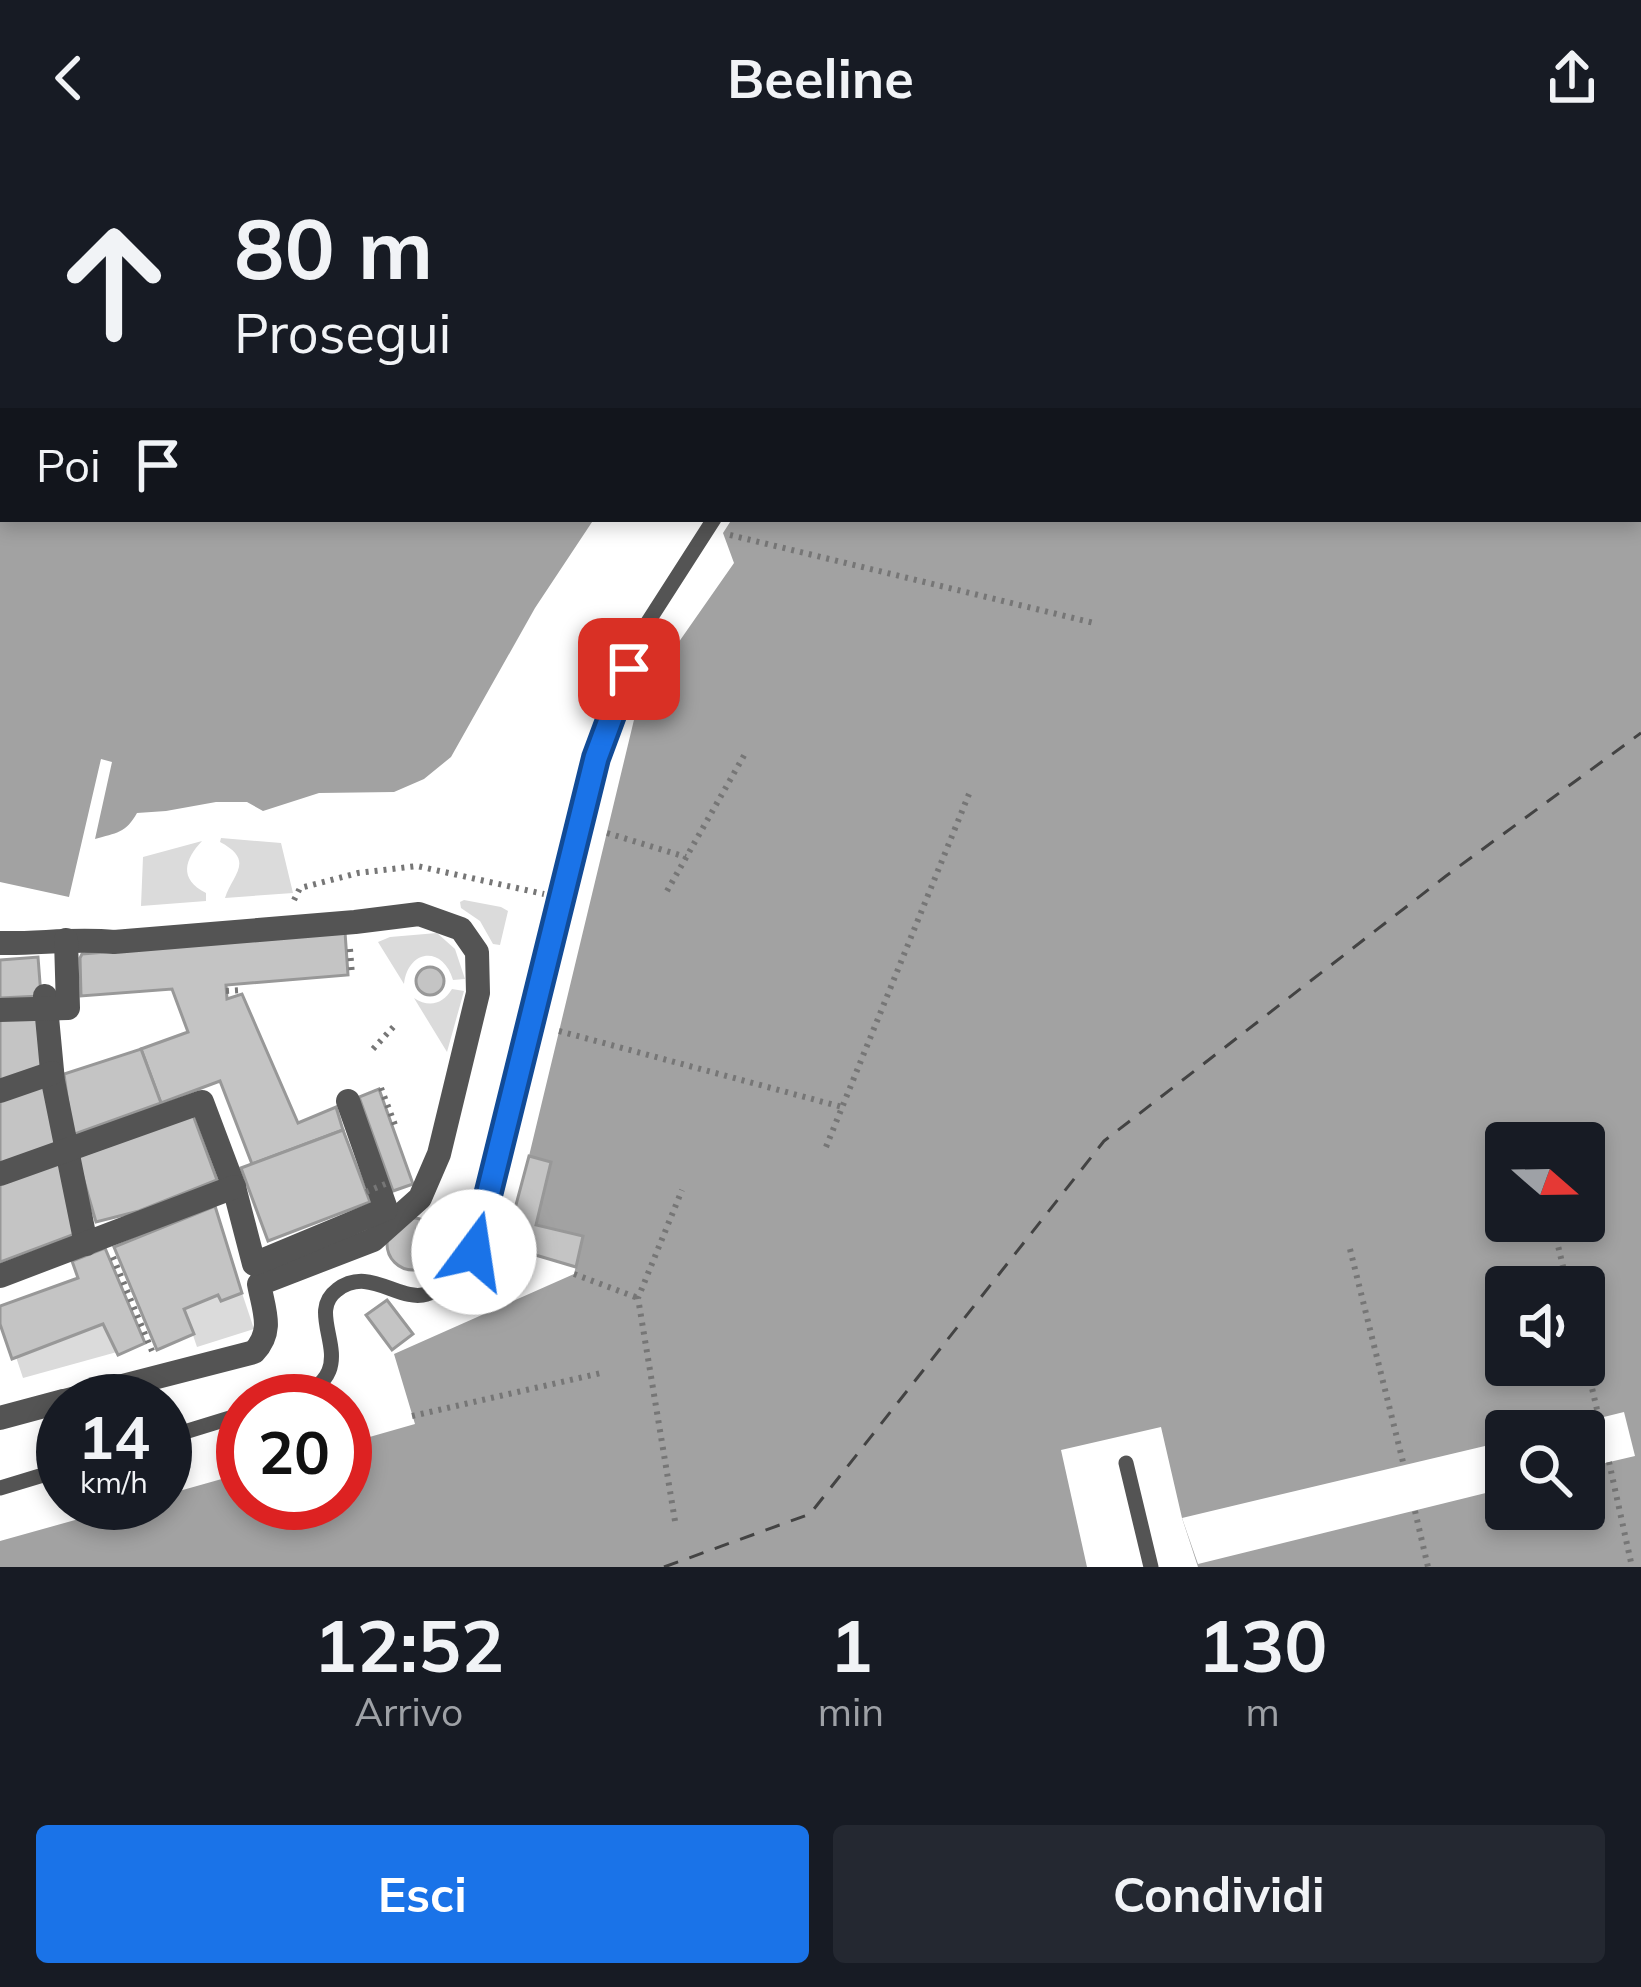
<!DOCTYPE html>
<html lang="it">
<style>
body{margin:0;font-family:Mulish,sans-serif;background:#242831;color:#f1f3f6;height:100vh;display:flex;flex-direction:column;font-size:45px;white-space:nowrap}
*{box-sizing:border-box;margin:0}
p{font-size:39px;color:#9ea1a6}
.icon{flex:none;width:66px;height:66px;fill:none;stroke:currentColor;stroke-width:2;stroke-linecap:round;stroke-linejoin:round}
.map{position:relative;height:1411px;overflow:hidden}
.panel{display:flex;flex-direction:column;background:#171b24;flex:1}
.panel>*{flex:none}
.guide{position:absolute;left:0px;top:0px;width:1641px;height:366px;box-shadow:0 6px 18px #0003;background:#171b24;color:#f1f3f6;overflow:hidden}
.needle{width:78px;rotate:110deg}
.tools{position:absolute;left:1485px;top:966px;display:grid;gap:24px}
.tools a{display:grid;place-items:center;width:120px;height:120px;border-radius:12px;background:#171b24;box-shadow:0 6px 18px #0003;font-size:60px}
.speed{position:absolute;left:36px;top:1218px;display:flex;gap:24px;font-size:60px;font-weight:700;text-align:center}
.speed>*{display:grid;place-content:center;width:156px;height:156px;border-radius:50%;background:#171b24;box-shadow:0 6px 18px #0003;line-height:1}
.speed small{font-size:30px;font-weight:400}
.speed .limit{border:18px solid #d22;background:#fff;color:#111}
.pin{position:absolute;display:grid;place-items:center;width:102px;height:102px;color:#fff;margin:-51px;border-radius:24px;box-shadow:0 6px 18px #0006}
.me{position:absolute;width:132px;margin:-66px;rotate:14deg;stroke-linejoin:round;filter:drop-shadow(0 0 9px #0008)}
.turn{display:flex;align-items:center;gap:42px;height:252px;padding:0 36px;font-size:54px}
.turn .icon{width:156px;height:156px;stroke-width:2.5}
.turn b{display:block;font-size:84px;line-height:102px}
.then{display:flex;align-items:center;height:114px;padding:0 36px;background:#0003;gap:24px;font-size:45px}
.eta{display:flex;justify-content:space-evenly;align-items:center;height:204px;text-align:center}
.eta b{font-size:72px;font-weight:700;line-height:84px}
.cta{display:flex;gap:24px;margin-top:auto;padding:24px 36px}
.cta a{flex:1;height:138px;border-radius:12px;background:#1a73e8;color:#fff;font-size:48px;font-weight:700;line-height:138px;text-align:center}
.cta a+a{background:#242831;color:#f1f3f6}
header{display:flex;justify-content:space-between;align-items:center;height:156px;padding:0 36px;background:#171b24;font-size:54px;font-weight:700}
.map>svg:first-child{display:block}
.green{fill:#dbdbdb}
.water{fill:#a2a2a2;fill-rule:evenodd}
.pier{fill:#fff}
.lines{fill:none;stroke-linecap:round;stroke-linejoin:round}
.ferry{stroke:#434343;stroke-width:3;stroke-dasharray:15 12;stroke-linecap:butt}
.building{fill:#c4c4c4;stroke:#989898;stroke-width:3}
.path{stroke:#767676;stroke-width:6;stroke-dasharray:3 6;stroke-linecap:butt}
.lane{stroke:#545454;stroke-width:15}
.street{stroke:#545454;stroke-width:24}
.path-bridge{stroke:#767676;stroke-width:6;stroke-dasharray:3 6;stroke-linecap:butt}
.route-casing{stroke:#114b97;stroke-width:30}
.route{stroke:#1a73e8;stroke-width:21}
</style>
<header><svg class="icon" aria-label="back" viewBox="0 0 24 24"><path d="M15 5l-7 7 7 7"/></svg>Beeline<svg class="icon" aria-label="share" viewBox="0 0 24 24"><path d="M12 15V3M7 8l5-5 5 5M5 13v7h14v-7"/></svg></header>
<div class="map">
<svg width="1641" height="1411" viewBox="0 0 1641 1411">
<rect width="100%" height="100%" fill="#fff"/>
<!-- green -->
<g class="green">
<path d="M 221,682 L 281,687 L 293,737 L 225,742 C 232,719 256,705 220,686 Z"/>
<path d="M 202,685 C 185,703 178,723 206,737 L 206,745 L 141,750 L 143,701 Z"/>
<path d="M 464,744 L 501,751 L 508,755 L 500,789 L 493,788 L 480,765 L 461,752 L 460,746 Z"/>
<path d="M 437,777 L 455,793 L 465,823 L 453,824 C 443,789 408,793 404,828 L 378,786 L 390,781 Z"/>
<path d="M 452,833 L 464,835 L 447,896 L 414,842 C 429,852 443,848 452,833 Z"/>
<path d="M 242,1137 L 254,1173 L 197,1191 L 184,1153 L 218,1139 L 222,1145 Z"/>
<path d="M 103,1168 L 117,1196 L 23,1222 L 16,1201 Z"/>
</g>
<!-- water -->
<g class="water">
<path d="M 0,0 L 834,0 L 832,3 L 3,3 L 3,363 L 594,363 L 535,452 L 451,601 L 424,623 L 394,636 L 319,637 L 263,655 L 247,646 L 216,646 L 166,655 L 137,657 C 126,677 116,677 95,683 L 112,606 L 101,603 L 69,741 L 0,726 Z"/>
<path d="M 985,0 L 1641,0 L 1641,1411 L 1198,1411 L 1182,1362 L 1161,1271 L 1061,1294 L 1087,1411 L 0,1411 L 0,1385 L 136,1347 L 165,1347 L 165,1339 L 243,1317 L 243,1347 L 345,1347 L 345,1288 L 415,1268 L 394,1198 L 574,1118 L 583,1081 L 536,1069 L 551,1006 L 529,1000 L 639,543 L 734,407 L 723,377 L 732,363 L 1638,363 L 1638,3 L 983,3 ZM 1506,987 L 1584,987 L 1584,1065 L 1506,1065 ZM 1506,1131 L 1584,1131 L 1584,1209 L 1506,1209 ZM 1506,1275 L 1584,1275 L 1584,1353 L 1506,1353 Z"/>
</g>
<!-- pier -->
<g class="pier">
<path d="M 1624,1256 L 1635,1300 L 1584,1312 L 1584,1275 L 1547,1275 Z"/>
<path d="M 1506,1285 L 1506,1332 L 1198,1408 L 1182,1362 Z"/>
</g>
<g class="lines">
<!-- ferry -->
<path class="ferry" d="M 664,1411 L 810,1358 L 1104,985 L 1446,720 L 1641,577"/>
</g>
<!-- building -->
<g class="building">
<path d="M 345,776 L 348,819 L 226,829 L 227,843 L 242,838 L 298,967 L 336,951 L 343,974 L 252,1008 L 220,925 L 161,947 L 141,893 L 188,876 L 172,833 L 81,840 L 80,802 L 82,798 Z"/>
<path d="M 38,801 L 41,840 L 0,842 L 0,804 Z"/>
<circle cx="430" cy="825" r="14"/>
<path d="M 38,859 L 44,916 L 0,931 L 0,862 Z"/>
<path d="M 141,893 L 161,947 L 72,979 L 64,918 Z"/>
<path d="M 47,927 L 58,991 L 0,1011 L 0,944 Z"/>
<path d="M 379,933 L 413,1028 L 393,1035 L 359,941 Z"/>
<path d="M 193,959 L 217,1024 L 139,1055 L 96,1066 L 77,1001 Z"/>
<path d="M 343,974 L 370,1046 L 268,1085 L 241,1012 Z"/>
<path d="M 529,1000 L 551,1006 L 536,1069 L 583,1080 L 576,1111 L 505,1090 Z"/>
<path d="M 59,1004 L 75,1078 L 0,1106 L 0,1026 Z"/>
<path d="M 215,1050 L 242,1137 L 221,1145 L 218,1139 L 184,1153 L 194,1178 L 157,1194 L 114,1091 Z"/>
<circle cx="413" cy="1088" r="26"/>
<path d="M 105,1092 L 145,1187 L 118,1199 L 103,1168 L 12,1203 L 0,1168 L 0,1150 L 78,1122 L 72,1105 Z"/>
<path d="M 387,1144 L 413,1178 L 392,1194 L 366,1159 Z"/>
</g>
<g class="lines">
<!-- path -->
<g class="path">
<path d="M 730,379 L 1094,467"/>
<path d="M 607,677 L 686,701"/>
<path d="M 667,735 L 746,596"/>
<path d="M 294,744 L 300,732 L 358,717 L 417,710 L 544,738"/>
<path d="M 350,793 L 352,819"/>
<path d="M 226,835 L 242,834"/>
<path d="M 559,875 L 842,951"/>
<path d="M 373,893 L 396,868"/>
<path d="M 381,932 L 395,969"/>
<path d="M 826,991 L 969,638"/>
<path d="M 1552,1065 L 1568,1131"/>
<path d="M 1350,1093 L 1404,1310"/>
<path d="M 113,1101 L 152,1195"/>
<path d="M 574,1118 L 638,1142"/>
<path d="M 1584,1198 L 1599,1262"/>
<path d="M 412,1260 L 601,1217"/>
<path d="M 1609,1306 L 1632,1411"/>
<path d="M 1415,1355 L 1428,1411"/>
<path d="M 675,1365 L 638,1142 L 682,1034"/>
</g>
<!-- lane -->
<g class="lane">
<path d="M 943,3 L 945,0"/>
<path d="M 286,1245 C 375,1218 299,1162 337,1134 C 369,1109 399,1147 427,1138 C 439,1135 461,1112 472,1103 L 596,602 L 646,469 L 714,363"/>
<path d="M 165,1282 L 243,1258"/>
<path d="M 1126,1307 L 1151,1411"/>
<path d="M 0,1332 L 63,1313"/>
</g>
<!-- street -->
<g class="street">
<path d="M 0,787 C 38,788 75,782 114,786 L 355,766 L 419,758 L 461,773 L 477,796 L 478,837 L 439,998 L 420,1042 L 373,1084 L 259,1128 C 264,1155 274,1175 254,1196 L 64,1245"/>
<path d="M 45,840 L 53,925 L 86,1088"/>
<path d="M 0,854 L 68,852 L 66,784"/>
<path d="M 0,935 L 52,917"/>
<path d="M 0,1018 L 202,946 L 234,1031 L 254,1108 L 386,1053 L 348,945"/>
<path d="M 0,1120 L 234,1031"/>
<path d="M 0,1262 L 63,1245"/>
</g>
<!-- path-bridge -->
<path class="path-bridge" d="M 366,1036 L 390,1026"/>
</g>
<g class="lines">
<defs>
<path id="route" d="M 474,1096 L 596,602 L 629,513"/>
</defs>
<!-- route casing -->
<use href="#route" class="route-casing"/>
<!-- route -->
<use href="#route" class="route"/>
</g>
</svg>
<div class="tools">
<a><svg class="needle" viewBox="-14 -14 28 28"><path d="M0-13l5 13h-10z" fill="#e53935"/><path d="M0 13l5-13h-10z" fill="#9ea1a6"/></svg></a>
<a><svg class="icon" aria-label="sound" viewBox="0 0 24 24"><path d="M4 9h4l5-4v14l-5-4H4zM17 9q2 3 0 6"/></svg></a>
<a><svg class="icon" aria-label="search" viewBox="0 0 24 24"><circle cx="10" cy="10" r="6"/><path d="M15 15l6 6"/></svg></a>
</div>
<div class="speed"><div>14<small>km/h</small></div><div class="limit">20</div></div>
<div class="pin" style="left:629px;top:513px;background:#d93025"><svg class="icon" aria-label="arrive" viewBox="0 0 24 24"><path d="M6 21V4h12l-3 4 3 4H6"/></svg></div>
<svg class="me" style="left:474px;top:1096px" viewBox="-20 -20 40 40"><circle r="19" fill="#fff"/><path d="M0-13L10 11 0 6-10 11z" fill="#1a73e8"/></svg>
<div class="guide">
<div class="turn"><svg class="icon" aria-label="ahead" viewBox="0 0 24 24"><path d="M12 20V5M6 11l6-6 6 6"/></svg><div><b>80 m</b>Prosegui</div></div>
<div class="then">Poi<svg class="icon" aria-label="arrive" viewBox="0 0 24 24"><path d="M6 21V4h12l-3 4 3 4H6"/></svg></div>
</div>
</div>
<section class="panel">
<div class="eta">
<div><b>12:52</b><p>Arrivo</p></div>
<div><b>1</b><p>min</p></div>
<div><b>130</b><p>m</p></div>
</div>
<div class="cta"><a>Esci</a><a>Condividi</a></div>
</section>
